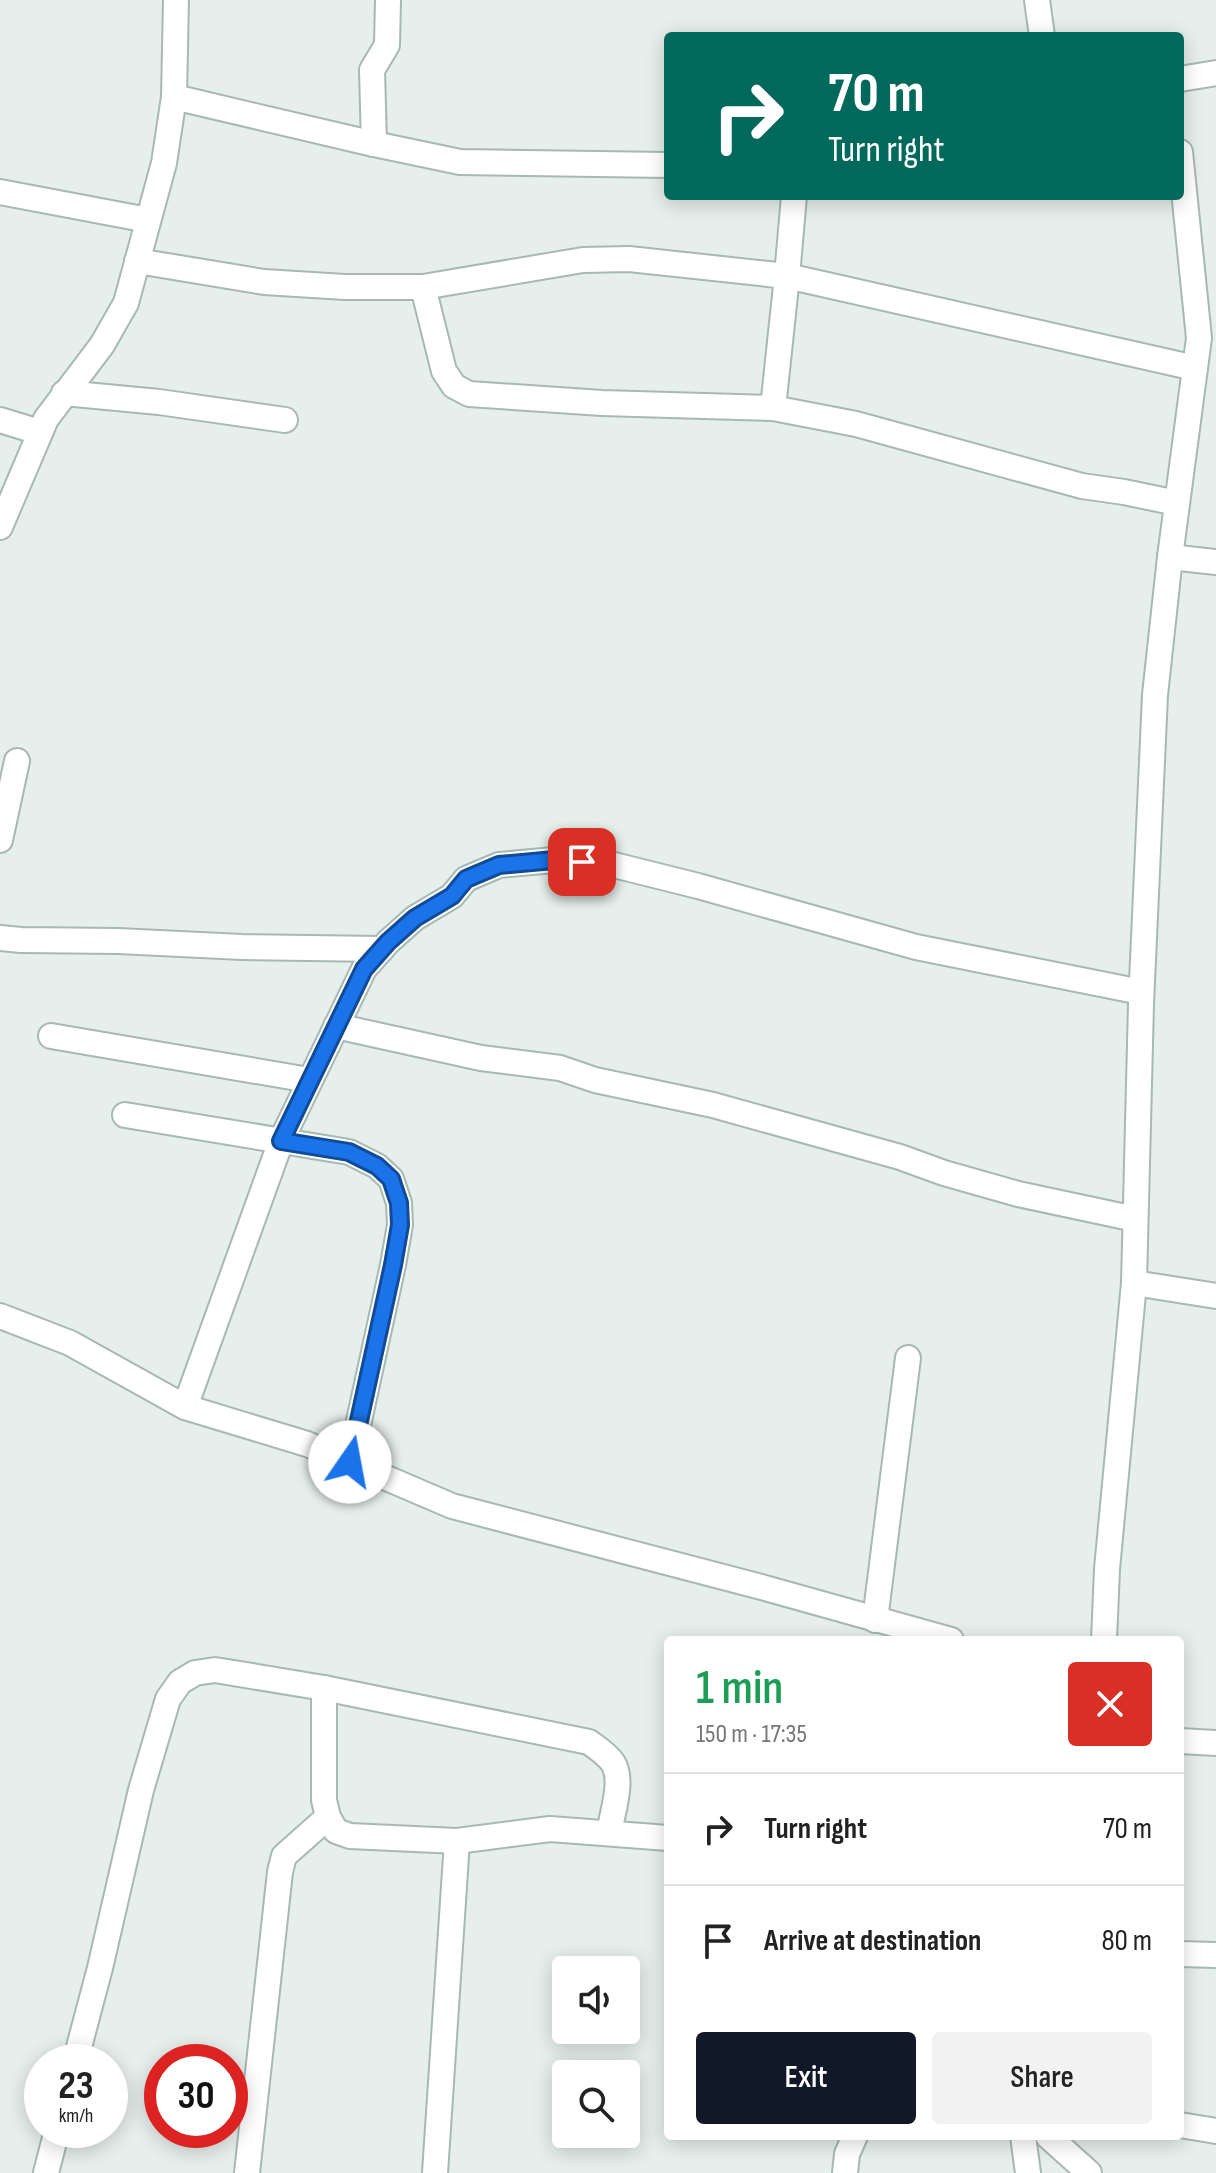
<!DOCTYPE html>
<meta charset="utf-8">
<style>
body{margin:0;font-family:"Sofia Sans Condensed",sans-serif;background:#f2f2f2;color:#222;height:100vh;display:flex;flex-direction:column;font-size:30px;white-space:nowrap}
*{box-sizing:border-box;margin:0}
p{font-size:26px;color:#767676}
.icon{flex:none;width:44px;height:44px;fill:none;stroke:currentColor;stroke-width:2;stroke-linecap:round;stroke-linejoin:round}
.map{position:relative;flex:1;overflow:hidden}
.side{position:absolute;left:664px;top:1636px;width:520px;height:504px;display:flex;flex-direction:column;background:#fff;border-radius:8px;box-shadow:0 4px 20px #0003}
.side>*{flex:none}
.hud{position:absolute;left:664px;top:32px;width:520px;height:168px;border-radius:8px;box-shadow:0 4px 20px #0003;background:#00695c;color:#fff;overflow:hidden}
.fabs{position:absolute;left:552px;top:1956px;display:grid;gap:16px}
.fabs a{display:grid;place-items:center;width:88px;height:88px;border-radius:8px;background:#fff;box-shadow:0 4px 20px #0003;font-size:40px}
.speed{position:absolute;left:24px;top:2044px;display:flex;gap:16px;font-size:40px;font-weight:700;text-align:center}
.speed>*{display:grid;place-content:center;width:104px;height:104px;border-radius:50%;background:#fff;box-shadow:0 4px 20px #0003;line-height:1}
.speed small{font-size:20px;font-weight:400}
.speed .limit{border:12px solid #d22;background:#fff;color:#111}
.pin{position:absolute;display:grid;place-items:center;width:68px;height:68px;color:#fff;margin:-34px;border-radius:16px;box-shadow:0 4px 12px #0006}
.me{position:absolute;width:88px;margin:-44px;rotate:12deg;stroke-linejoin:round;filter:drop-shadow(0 0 6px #0008)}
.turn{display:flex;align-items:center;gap:28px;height:168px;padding:0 32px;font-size:36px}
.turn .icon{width:104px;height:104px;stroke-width:2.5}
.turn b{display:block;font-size:56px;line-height:68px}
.round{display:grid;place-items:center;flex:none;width:84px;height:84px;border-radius:8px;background:#f2f2f2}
.head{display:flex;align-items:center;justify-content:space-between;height:136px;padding:0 32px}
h1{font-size:48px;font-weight:600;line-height:60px;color:#1e9e55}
.cta{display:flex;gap:16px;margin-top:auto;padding:16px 32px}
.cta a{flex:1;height:92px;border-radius:8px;background:#111827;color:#fff;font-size:32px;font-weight:600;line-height:92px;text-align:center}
.cta a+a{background:#f2f2f2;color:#222}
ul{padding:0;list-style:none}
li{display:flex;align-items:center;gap:24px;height:112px;padding:0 32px;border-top:2px solid #e0e0e0}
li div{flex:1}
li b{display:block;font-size:30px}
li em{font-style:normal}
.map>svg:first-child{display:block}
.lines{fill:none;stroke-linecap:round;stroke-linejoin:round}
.minor-casing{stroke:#a8b8b2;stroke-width:28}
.minor{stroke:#fff;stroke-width:24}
.route-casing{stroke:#114b97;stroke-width:20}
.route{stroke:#1a73e8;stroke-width:14}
</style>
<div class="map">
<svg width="1216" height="2173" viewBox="0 0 1216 2173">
<rect width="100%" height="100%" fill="#e6efeb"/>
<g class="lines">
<defs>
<g id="minor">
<path d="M 1037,0 L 1042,36"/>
<path d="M 1180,79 L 1216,73"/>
<path d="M 174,97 L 374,144 L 460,162 L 668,165"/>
<path d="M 374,144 L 372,70 L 387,45 L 388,0"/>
<path d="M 0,192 L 148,220"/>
<path d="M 794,196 L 787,276 L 1195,368"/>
<path d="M 137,261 L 264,282 L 345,287 L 423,287 L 444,371 L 454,386 L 469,394 L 602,403 L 773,408 L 856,424 L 1082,486 L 1124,492 L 1177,503"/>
<path d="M 423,287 L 583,260 L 629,259 L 787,276 L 773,408"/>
<path d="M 64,393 L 159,402 L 285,420"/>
<path d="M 0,420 L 39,432"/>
<path d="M 0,527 L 46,419 L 102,345 L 126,303 L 164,163 L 174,97 L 176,0"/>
<path d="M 1170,557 L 1216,562"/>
<path d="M 0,840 L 17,761"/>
<path d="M 0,938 L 21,940 L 118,941 L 242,947 L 382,949"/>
<path d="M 336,1026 L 481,1058 L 560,1068 L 595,1080 L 713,1105 L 900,1157 L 944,1173 L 1018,1194 L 1135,1219"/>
<path d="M 51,1036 L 309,1080"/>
<path d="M 125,1115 L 349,1152 L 377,1166 L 391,1179 L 399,1203 L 400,1225 L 393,1265 L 350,1462"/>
<path d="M 1134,1283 L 1216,1296"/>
<path d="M 0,1316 L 70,1343 L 185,1407 L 307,1444 L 452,1506 L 765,1588 L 951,1640"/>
<path d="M 185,1407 L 281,1141 L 364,969 L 388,942 L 415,918 L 452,896 L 466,879 L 499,865 L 554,860 L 610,864 L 698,886 L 916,947 L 1141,992"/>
<path d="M 875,1620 L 908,1358"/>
<path d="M 1104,1640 L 1107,1569 L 1134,1283 L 1141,1004 L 1155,695 L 1170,557 L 1199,338 L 1180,152"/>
<path d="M 324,1688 L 324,1800 L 328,1817 L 336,1831 L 350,1836 L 457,1841"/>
<path d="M 1180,1741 L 1216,1743"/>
<path d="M 1180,1954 L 1216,1955"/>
<path d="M 75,2062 L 100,1968 L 141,1790 L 168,1699 L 180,1682 L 195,1673 L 215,1670 L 324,1688 L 589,1742 C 597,1748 607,1754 613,1763 C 624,1781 612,1813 609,1833"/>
<path d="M 1180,2125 L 1216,2131"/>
<path d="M 1023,2136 L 1028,2173"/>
<path d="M 1048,2136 L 1089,2173"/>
<path d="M 46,2173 L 57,2130"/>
<path d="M 247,2173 L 280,1872 L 284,1856 L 328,1817"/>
<path d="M 435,2173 L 457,1841 L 550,1829 L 668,1838"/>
<path d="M 845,2173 L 847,2154 L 855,2136"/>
</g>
</defs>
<!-- minor casing -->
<use href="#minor" class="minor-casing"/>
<!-- minor -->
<use href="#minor" class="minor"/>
</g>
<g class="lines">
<defs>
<path id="route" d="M 350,1462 L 393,1265 L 400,1225 L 399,1203 L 391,1179 L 377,1166 L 349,1152 L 281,1141 L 364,969 L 388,942 L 415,918 L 452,896 L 466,879 L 499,865 L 554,860 L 582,862"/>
</defs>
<!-- route casing -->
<use href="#route" class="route-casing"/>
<!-- route -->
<use href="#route" class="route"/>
</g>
</svg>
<div class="fabs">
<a><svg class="icon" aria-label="sound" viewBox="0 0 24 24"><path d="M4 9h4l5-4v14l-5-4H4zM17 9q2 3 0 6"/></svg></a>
<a><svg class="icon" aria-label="search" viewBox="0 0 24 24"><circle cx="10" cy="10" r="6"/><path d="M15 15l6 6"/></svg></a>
</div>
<div class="speed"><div>23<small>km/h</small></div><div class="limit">30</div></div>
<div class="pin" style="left:582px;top:862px;background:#d93025"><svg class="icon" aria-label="arrive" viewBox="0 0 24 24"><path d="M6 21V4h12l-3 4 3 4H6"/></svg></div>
<svg class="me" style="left:350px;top:1462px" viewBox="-20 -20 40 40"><circle r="19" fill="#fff"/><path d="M0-13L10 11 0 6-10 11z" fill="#1a73e8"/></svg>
<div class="hud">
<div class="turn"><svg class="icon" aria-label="right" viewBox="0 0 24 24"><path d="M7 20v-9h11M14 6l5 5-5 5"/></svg><div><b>70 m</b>Turn right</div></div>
</div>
<section class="side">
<div class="head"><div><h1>1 min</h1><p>150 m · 17:35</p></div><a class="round" style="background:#d93025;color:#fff"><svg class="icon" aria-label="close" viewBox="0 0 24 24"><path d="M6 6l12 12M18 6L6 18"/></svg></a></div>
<ul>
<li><svg class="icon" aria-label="right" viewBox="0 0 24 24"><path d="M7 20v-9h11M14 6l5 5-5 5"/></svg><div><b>Turn right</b></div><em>70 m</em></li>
<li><svg class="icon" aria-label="arrive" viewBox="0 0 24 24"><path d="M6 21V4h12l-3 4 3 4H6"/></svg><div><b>Arrive at destination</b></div><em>80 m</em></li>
</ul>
<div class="cta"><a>Exit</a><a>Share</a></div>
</section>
</div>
